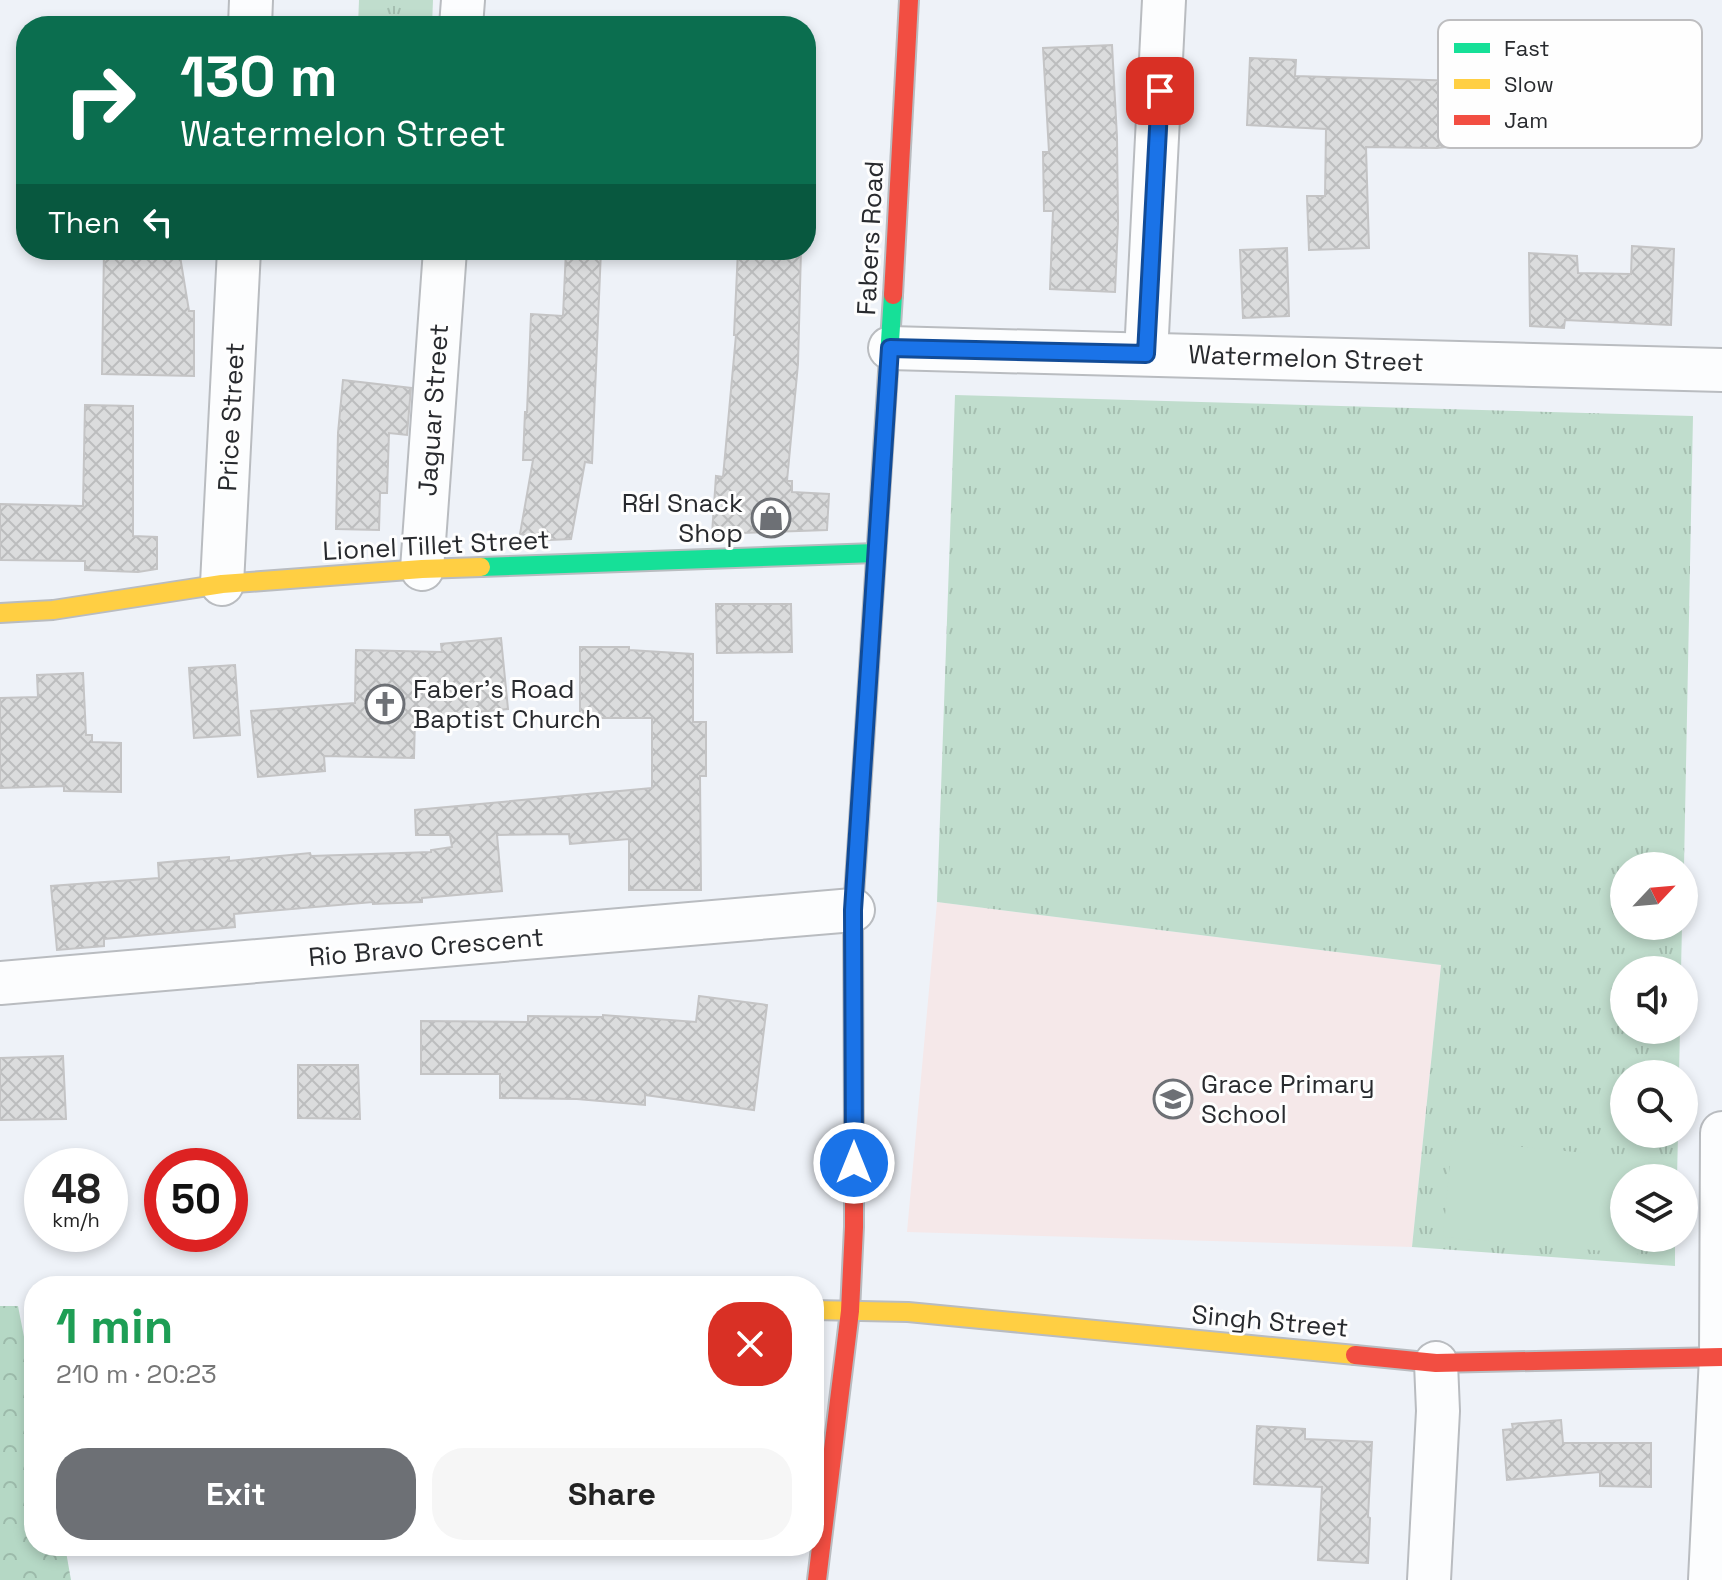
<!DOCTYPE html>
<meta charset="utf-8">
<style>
body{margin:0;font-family:"Space Grotesk",sans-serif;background:#f6f6f6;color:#222;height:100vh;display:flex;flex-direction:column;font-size:30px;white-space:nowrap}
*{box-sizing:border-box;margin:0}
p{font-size:26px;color:#767676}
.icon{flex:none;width:44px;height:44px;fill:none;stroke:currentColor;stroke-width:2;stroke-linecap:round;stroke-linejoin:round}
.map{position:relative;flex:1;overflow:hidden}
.panel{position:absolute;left:24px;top:1276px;width:800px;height:280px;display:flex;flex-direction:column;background:#fff;border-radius:32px;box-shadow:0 4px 12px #0003}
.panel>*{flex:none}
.banner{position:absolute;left:16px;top:16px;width:800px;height:244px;border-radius:32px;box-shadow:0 4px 12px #0003;background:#0b6e4f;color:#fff;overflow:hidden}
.needle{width:52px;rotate:64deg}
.buttons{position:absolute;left:1610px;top:852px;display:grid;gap:16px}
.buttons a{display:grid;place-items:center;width:88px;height:88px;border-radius:50%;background:#fff;box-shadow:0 4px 12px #0003;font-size:40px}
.speed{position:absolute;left:24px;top:1148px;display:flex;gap:16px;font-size:40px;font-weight:700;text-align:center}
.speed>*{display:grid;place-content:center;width:104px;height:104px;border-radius:50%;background:#fff;box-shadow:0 4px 12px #0003;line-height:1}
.speed small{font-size:20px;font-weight:400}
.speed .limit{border:12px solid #d22;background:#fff;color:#111}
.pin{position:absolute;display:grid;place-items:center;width:68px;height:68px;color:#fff;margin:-34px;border-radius:16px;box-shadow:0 4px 12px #0006}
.me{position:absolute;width:88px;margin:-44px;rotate:0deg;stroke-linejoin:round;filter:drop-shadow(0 0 6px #0008)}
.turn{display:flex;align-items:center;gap:28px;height:168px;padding:0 32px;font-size:36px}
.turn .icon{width:104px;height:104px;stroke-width:2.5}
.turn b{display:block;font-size:56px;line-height:68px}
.then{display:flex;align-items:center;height:76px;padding:0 32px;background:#0003;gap:16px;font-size:30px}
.round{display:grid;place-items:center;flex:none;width:84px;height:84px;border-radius:32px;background:#f6f6f6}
.overview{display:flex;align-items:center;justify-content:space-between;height:136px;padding:0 32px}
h1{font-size:48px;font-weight:800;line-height:60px;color:#1e9e55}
.cta{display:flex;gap:16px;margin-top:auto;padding:16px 32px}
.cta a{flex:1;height:92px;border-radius:32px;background:#6d7075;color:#fff;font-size:32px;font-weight:800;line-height:92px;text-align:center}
.cta a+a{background:#f6f6f6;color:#222}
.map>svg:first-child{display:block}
.education{fill:#f5e8e9}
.grass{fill:url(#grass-tufts)}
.forest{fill:url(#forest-crowns)}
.pitch{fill:#c0ddcd}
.building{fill:url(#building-cross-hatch);stroke:#c4c4c5;stroke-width:2}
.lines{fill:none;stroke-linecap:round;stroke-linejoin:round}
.street-casing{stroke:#b9bcc0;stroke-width:46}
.fast-casing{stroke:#b9bcc0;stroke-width:22}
.slow-casing{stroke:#b9bcc0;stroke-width:22}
.jam-casing{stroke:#b9bcc0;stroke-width:22}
.street{stroke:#fcfdfe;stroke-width:42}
.fast{stroke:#16e098;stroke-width:18}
.slow{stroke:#ffcf43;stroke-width:18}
.jam{stroke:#f24e42;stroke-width:18}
.route-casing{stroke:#114b97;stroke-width:20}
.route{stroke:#1a73e8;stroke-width:14}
.labels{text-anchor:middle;stroke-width:6;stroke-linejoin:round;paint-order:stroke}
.street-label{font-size:26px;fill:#282a2e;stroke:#fefefe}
.poi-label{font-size:26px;fill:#282a2e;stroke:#fefefe;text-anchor:start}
.key{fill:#fefefe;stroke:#bebec0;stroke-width:2}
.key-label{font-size:22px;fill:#282a2e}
</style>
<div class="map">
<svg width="1722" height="1580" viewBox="0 0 1722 1580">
<defs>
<pattern id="grass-tufts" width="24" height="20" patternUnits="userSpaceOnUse" patternTransform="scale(2)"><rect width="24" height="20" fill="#c0ddcd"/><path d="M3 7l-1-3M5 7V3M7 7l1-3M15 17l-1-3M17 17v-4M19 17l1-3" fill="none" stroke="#a5beb0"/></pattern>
<pattern id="forest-crowns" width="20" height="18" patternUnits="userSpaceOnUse" patternTransform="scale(2)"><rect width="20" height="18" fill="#b5d8c5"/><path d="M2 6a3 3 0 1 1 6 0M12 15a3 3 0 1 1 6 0" fill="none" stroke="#9cbaaa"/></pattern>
<pattern id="building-cross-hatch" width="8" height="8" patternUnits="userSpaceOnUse" patternTransform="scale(2)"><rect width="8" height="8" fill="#dbdcdd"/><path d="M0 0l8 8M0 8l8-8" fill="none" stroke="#bcbdbe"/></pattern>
</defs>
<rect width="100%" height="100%" fill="#eef2f8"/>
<!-- education -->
<path class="education" d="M 937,902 L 1441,965 L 1412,1247 L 907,1232 Z"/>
<!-- grass -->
<g class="grass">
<path d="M 359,0 L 433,0 L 432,26 L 358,26 Z"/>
<path d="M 955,395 L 1693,416 L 1684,866 L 1624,866 L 1624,926 L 1682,926 L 1681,970 L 1624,970 L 1624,1030 L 1680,1030 L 1679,1074 L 1624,1074 L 1624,1134 L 1678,1134 L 1677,1178 L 1624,1178 L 1624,1238 L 1675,1238 L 1675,1266 L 1412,1247 L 1441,965 L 937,902 Z"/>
</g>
<!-- forest -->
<path class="forest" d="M 18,1306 L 34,1388 L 34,1546 L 65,1546 L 71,1580 L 0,1580 L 0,1306 Z"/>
<!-- pitch -->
<path class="pitch" d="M 1452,1140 L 1647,1159 L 1646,1178 L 1624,1178 L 1624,1238 L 1640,1238 L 1639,1254 L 1443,1237 Z"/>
<!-- building -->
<g class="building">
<path d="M 1112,45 L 1117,137 L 1118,223 L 1115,292 L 1050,289 L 1053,211 L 1044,211 L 1043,152 L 1049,152 L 1043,48 Z"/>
<path d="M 1250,58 L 1296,60 L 1295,76 L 1461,81 L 1467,145 L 1437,148 L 1366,147 L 1369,248 L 1309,250 L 1307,196 L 1325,196 L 1326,129 L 1247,125 Z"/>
<path d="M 1632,246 L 1674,249 L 1671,325 L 1565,320 L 1564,328 L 1530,326 L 1529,253 L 1577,256 L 1578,273 L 1631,274 Z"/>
<path d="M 1287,248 L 1289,316 L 1243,318 L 1240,250 Z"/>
<path d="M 104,250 L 179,250 L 189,311 L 194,311 L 194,376 L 102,374 Z"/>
<path d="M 566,250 L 601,250 L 592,463 L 585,462 L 571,539 L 549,540 L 520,534 L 533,460 L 523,460 L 525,412 L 527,412 L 531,314 L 563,316 Z"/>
<path d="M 738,250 L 801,250 L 798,364 L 787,481 L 792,481 L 792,492 L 829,494 L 827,530 L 712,534 L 716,476 L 723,477 L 736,335 L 734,335 Z"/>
<path d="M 343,380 L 411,388 L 407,435 L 389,433 L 387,493 L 380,493 L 379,530 L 336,529 L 338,433 Z"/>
<path d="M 85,405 L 133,406 L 133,536 L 157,537 L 157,569 L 138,572 L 85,570 L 85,561 L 0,560 L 0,504 L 83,506 Z"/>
<path d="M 716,604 L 791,604 L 792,652 L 717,653 Z"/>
<path d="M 501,638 L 508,709 L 415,718 L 414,758 L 324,756 L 325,771 L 258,777 L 251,711 L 355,703 L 356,650 L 442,652 L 441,644 Z"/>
<path d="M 580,647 L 629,647 L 629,650 L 693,654 L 693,722 L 706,722 L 706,776 L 700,776 L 701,890 L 629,890 L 629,839 L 570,844 L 569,834 L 497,835 L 502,891 L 422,898 L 422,902 L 373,904 L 373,902 L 234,914 L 235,927 L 104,939 L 104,946 L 57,950 L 51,886 L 159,878 L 158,863 L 178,861 L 229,857 L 229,861 L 310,853 L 311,856 L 431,852 L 431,850 L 452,847 L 450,835 L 416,835 L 415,810 L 652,788 L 652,718 L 580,718 Z"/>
<path d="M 235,665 L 240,735 L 194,738 L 189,668 Z"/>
<path d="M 83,673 L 86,735 L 92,735 L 92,742 L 121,743 L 121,792 L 64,791 L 64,786 L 0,788 L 0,698 L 38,697 L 37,675 Z"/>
<path d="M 699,996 L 767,1005 L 754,1110 L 645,1095 L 645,1105 L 577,1099 L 500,1098 L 500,1074 L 421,1074 L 421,1021 L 528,1022 L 528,1016 L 603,1017 L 603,1015 L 696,1022 Z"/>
<path d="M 63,1056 L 66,1119 L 0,1120 L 0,1058 Z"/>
<path d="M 298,1065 L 358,1065 L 360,1119 L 298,1118 Z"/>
<path d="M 1561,1420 L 1563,1443 L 1651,1443 L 1651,1487 L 1600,1486 L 1600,1472 L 1507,1480 L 1503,1430 L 1513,1429 L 1512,1424 Z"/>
<path d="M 1257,1426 L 1305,1429 L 1305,1439 L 1372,1442 L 1368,1517 L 1370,1518 L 1368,1563 L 1318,1560 L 1322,1487 L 1254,1484 Z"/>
</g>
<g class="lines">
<defs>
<g id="street">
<path d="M 250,26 L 251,0"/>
<path d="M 461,26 L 463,0"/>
<path d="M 890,348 L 1722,370"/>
<path d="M 1146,354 L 1164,0"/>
<path d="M 422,569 L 445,250"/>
<path d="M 222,584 L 239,250"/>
<path d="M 0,983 L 853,910"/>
<path d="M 1429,1580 L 1438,1411 L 1436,1363"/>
<path d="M 1710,1580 L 1721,1357 L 1722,1133"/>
</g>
<g id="fast">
<path d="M 481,567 L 876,553"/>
<path d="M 858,837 L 893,295"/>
</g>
<g id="slow">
<path d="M 0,613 L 53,610 L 222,584 L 422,569 L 481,567"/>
<path d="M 854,1145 L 853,910 L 858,837"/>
<path d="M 814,1310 L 908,1312 L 1355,1355"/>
</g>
<g id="jam">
<path d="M 893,295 L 909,0"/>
<path d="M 1355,1355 L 1436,1363 L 1722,1357"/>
<path d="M 817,1580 L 850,1311 L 854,1227 L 854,1145"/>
</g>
</defs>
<!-- street casing -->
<use href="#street" class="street-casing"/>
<!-- fast casing -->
<use href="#fast" class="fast-casing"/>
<!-- slow casing -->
<use href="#slow" class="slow-casing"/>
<!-- jam casing -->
<use href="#jam" class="jam-casing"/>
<!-- street -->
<use href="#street" class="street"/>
<!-- fast -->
<use href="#fast" class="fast"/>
<!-- slow -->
<use href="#slow" class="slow"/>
<!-- jam -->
<use href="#jam" class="jam"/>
</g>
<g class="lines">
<defs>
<path id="route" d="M 854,1163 L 853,910 L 890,348 L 1146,354 L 1160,91"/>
</defs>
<!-- route casing -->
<use href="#route" class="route-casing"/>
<!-- route -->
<use href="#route" class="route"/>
</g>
<!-- icons -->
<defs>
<symbol id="shop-ring" viewBox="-11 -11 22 22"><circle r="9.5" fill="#fefefe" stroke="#6d7075" stroke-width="1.5"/><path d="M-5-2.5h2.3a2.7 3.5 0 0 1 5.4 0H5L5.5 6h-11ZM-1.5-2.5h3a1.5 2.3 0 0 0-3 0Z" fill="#6d7075"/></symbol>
<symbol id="church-ring" viewBox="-11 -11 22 22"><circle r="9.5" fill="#fefefe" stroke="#6d7075" stroke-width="1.5"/><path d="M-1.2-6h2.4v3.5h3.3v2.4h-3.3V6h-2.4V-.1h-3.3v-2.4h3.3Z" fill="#6d7075"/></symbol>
<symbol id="school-ring" viewBox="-11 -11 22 22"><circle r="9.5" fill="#fefefe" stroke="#6d7075" stroke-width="1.5"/><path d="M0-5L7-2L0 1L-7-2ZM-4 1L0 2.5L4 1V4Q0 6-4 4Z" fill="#6d7075"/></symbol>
</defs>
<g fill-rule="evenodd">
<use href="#shop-ring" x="749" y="496" width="44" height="44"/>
<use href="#church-ring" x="363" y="682" width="44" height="44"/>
<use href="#school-ring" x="1151" y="1077" width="44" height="44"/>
</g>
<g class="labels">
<!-- street labels -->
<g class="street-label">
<text transform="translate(870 238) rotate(-87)" y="9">Fabers Road</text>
<text transform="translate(1306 358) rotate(2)" y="9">Watermelon Street</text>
<text transform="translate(433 410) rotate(-86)" y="9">Jaguar Street</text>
<text transform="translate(231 417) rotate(-87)" y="9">Price Street</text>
<text transform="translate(436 545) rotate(-3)" y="9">Lionel Tillet Street</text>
<text transform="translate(426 947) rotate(-5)" y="9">Rio Bravo Crescent</text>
<text transform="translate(1270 1321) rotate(5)" y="9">Singh Street</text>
</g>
<!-- poi labels -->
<g class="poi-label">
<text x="743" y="512" text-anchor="end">R&amp;I Snack<tspan x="743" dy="30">Shop</tspan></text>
<text x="413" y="698">Faber's Road<tspan x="413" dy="30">Baptist Church</tspan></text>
<text x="1201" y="1093">Grace Primary<tspan x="1201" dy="30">School</tspan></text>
</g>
</g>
<!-- legend -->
<rect x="1438" y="20" width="264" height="128" rx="12" class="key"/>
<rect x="1454" y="43" width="36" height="10" fill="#16e098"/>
<rect x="1454" y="79" width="36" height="10" fill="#ffcf43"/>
<rect x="1454" y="115" width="36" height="10" fill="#f24e42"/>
<g class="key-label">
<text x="1504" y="56">Fast</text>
<text x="1504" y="92">Slow</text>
<text x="1504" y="128">Jam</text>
</g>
</svg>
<div class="buttons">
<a><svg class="needle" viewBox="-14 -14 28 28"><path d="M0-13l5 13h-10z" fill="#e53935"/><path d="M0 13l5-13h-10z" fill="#767676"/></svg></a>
<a><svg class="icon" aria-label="sound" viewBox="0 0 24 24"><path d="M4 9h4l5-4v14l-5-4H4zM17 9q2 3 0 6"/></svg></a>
<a><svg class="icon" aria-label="search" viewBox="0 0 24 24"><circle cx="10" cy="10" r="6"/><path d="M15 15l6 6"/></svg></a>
<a><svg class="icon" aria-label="layers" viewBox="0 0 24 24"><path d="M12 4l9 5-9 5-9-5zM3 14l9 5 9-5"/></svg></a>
</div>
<div class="speed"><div>48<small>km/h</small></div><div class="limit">50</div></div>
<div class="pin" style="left:1160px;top:91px;background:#d93025"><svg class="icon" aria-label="arrive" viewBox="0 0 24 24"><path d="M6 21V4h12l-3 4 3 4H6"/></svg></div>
<svg class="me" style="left:854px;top:1163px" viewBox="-20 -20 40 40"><circle r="17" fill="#1a73e8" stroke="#fff" stroke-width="3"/><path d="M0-11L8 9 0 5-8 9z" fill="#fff"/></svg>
<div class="banner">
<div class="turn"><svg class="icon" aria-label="right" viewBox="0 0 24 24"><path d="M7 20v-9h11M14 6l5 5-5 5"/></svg><div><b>130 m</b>Watermelon Street</div></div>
<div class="then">Then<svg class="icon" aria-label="left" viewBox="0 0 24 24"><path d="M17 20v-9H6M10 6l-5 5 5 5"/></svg></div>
</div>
<section class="panel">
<div class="overview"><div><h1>1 min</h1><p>210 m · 20:23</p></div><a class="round" style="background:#d93025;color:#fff"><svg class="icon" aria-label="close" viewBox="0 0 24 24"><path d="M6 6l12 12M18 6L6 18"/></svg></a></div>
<div class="cta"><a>Exit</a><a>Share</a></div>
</section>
</div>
